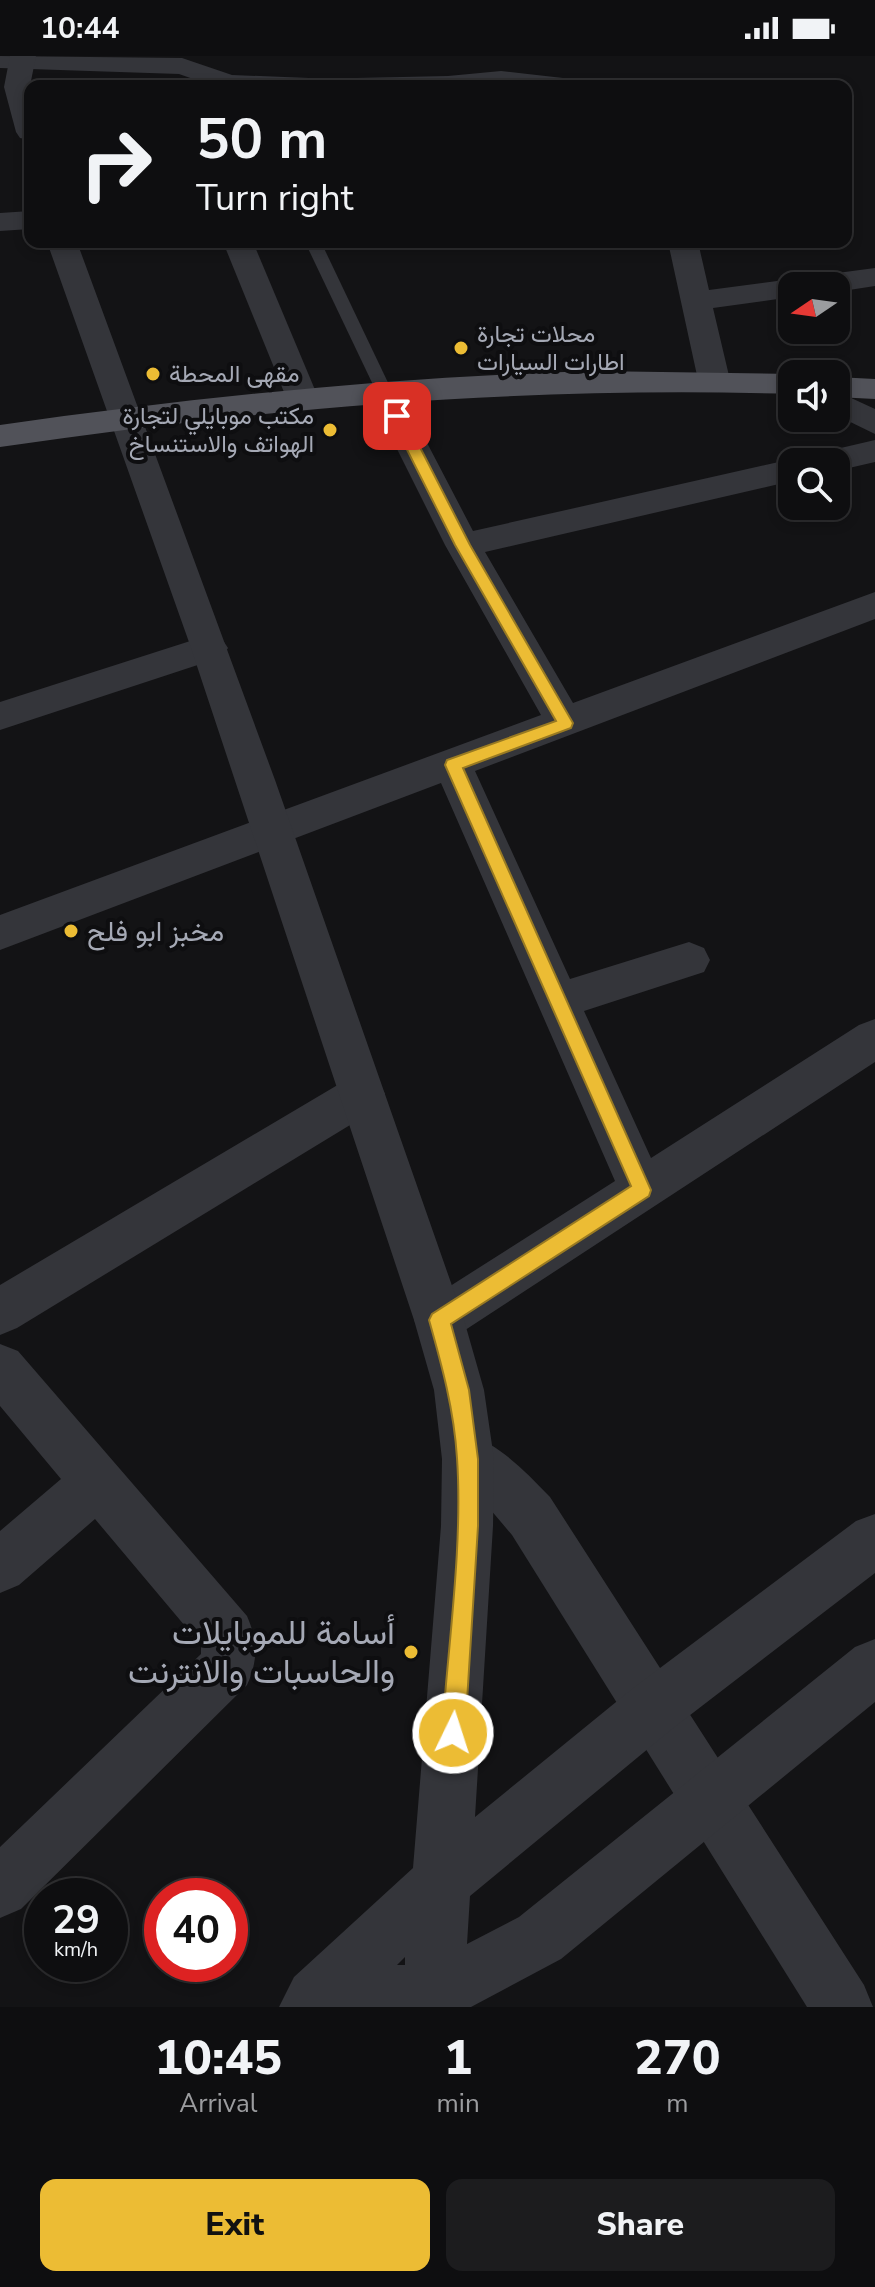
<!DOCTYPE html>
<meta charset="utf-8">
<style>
body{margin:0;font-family:"Nunito Sans",Vazirmatn,sans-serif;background:#1c1c1e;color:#f1f3f6;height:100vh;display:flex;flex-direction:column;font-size:30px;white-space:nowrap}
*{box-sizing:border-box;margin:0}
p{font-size:26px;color:#9b9c9f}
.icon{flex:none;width:44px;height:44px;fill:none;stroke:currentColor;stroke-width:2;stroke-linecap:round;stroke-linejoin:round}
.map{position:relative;height:1951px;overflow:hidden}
.side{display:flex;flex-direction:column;background:#0e0e10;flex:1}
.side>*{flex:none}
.hud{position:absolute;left:24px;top:24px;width:828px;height:168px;border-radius:16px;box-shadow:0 4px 12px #0003,0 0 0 2px #2e2e30;background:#0e0e10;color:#f1f3f6;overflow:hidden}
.needle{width:52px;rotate:257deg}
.tools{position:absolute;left:778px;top:216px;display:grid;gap:16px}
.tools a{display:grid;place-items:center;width:72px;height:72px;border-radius:16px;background:#0e0e10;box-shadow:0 4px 12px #0003,0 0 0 2px #2e2e30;font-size:40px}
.speed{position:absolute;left:24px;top:1822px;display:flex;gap:16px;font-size:40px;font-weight:700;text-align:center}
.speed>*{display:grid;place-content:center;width:104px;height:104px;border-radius:50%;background:#0e0e10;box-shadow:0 4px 12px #0003,0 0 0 2px #2e2e30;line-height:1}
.speed small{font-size:20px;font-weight:400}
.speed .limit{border:12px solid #d22;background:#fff;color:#111}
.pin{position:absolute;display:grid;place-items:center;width:68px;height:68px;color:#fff;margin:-34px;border-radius:16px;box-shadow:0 4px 12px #0006}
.me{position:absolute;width:88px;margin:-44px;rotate:4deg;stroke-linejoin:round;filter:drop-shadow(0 0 6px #0008)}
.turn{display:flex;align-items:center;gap:28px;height:168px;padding:0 40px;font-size:36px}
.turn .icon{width:104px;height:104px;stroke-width:2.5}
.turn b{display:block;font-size:56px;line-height:68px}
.eta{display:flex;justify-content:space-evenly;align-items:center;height:136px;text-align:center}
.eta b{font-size:48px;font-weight:800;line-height:56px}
.action{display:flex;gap:16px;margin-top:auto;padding:16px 40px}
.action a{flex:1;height:92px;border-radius:16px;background:#ecbc34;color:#111;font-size:32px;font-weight:800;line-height:92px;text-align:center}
.action a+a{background:#1c1c1e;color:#f1f3f6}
.status{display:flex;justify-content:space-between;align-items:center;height:56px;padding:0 40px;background:#0e0e10;direction:ltr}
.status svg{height:22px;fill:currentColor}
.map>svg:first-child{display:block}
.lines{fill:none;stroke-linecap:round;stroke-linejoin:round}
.service{fill:#34353a;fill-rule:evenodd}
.minor{fill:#34353a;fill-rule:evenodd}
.tertiary{fill:#34353a;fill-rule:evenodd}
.primary{fill:#515259;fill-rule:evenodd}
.route{fill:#ecbc34;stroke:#997a22;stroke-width:2}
.poi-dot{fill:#ecbc34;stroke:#0e0e10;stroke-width:3}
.labels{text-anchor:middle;stroke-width:8;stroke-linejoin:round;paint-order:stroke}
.far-poi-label{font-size:24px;fill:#a5a9b5;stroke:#0e0e10;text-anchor:start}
.poi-label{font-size:28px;fill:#a5a9b5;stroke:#0e0e10;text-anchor:start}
.near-poi-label{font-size:34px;fill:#a5a9b5;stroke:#0e0e10;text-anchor:end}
</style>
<div class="status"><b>10:44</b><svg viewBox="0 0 49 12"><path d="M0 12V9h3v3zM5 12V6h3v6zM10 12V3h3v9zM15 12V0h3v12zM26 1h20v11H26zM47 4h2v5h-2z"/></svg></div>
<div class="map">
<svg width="875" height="1951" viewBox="0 0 875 1951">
<rect width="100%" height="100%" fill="#131315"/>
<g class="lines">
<!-- service -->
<path class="service" d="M 305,186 L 321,186 L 392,335 L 390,339 L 378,339 L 376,335 Z"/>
<!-- minor -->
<g class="minor">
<path d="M 0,0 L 182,2 L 232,19 L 309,22 L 319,24 L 323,30 L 192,30 L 196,24 L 179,18 L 0,12 Z"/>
<path d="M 501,15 L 563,22 L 573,24 L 577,30 L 342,30 L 346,24 L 356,22 L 448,20 Z"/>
<path d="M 30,155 L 30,173 L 0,175 L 0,157 Z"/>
<path d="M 223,186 L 253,186 L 318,341 L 314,348 L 302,351 L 290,348 L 286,341 Z"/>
<path d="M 668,186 L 698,186 L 709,234 L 875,212 L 875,230 L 836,236 L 836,230 L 792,230 L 792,241 L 713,252 L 730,324 L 726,331 L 714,334 L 702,331 L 698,324 Z"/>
<path d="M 384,325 L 396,328 L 400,335 L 473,475 L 792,403 L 804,406 L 792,406 L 792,425 L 485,496 L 573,647 L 875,536 L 875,563 L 475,715 L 570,923 L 689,886 L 704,892 L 710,904 L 704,916 L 584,955 L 651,1102 L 859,969 L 875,963 L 875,1006 L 456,1280 L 439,1287 L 422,1280 L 414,1264 L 422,1248 L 615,1125 L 441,727 L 0,894 L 0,859 L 541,659 L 445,489 L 368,335 L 372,328 Z"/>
<path d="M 836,335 L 875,353 L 875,378 L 836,359 Z"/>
<path d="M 875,384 L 875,406 L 836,415 L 836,406 L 810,406 L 815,398 Z"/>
<path d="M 209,579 L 222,583 L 228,592 L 222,601 L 0,674 L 0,646 Z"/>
<path d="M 362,1018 L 378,1024 L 385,1038 L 378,1052 L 17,1272 L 0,1279 L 0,1229 L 346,1024 Z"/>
<path d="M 0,1288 L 18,1295 L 247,1560 C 258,1585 258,1605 247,1629 L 21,1853 L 0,1862 L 0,1791 L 201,1598 L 201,1589 L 95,1463 L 19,1529 L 0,1537 L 0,1475 L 61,1423 L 0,1350 Z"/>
<path d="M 468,1377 C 502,1391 525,1415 550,1441 L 864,1929 L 873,1951 L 807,1951 L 512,1479 L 484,1446 L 450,1421 L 442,1403 L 450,1385 Z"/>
</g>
<!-- tertiary -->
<g class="tertiary">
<path d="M 10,0 L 36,0 L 30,30 L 30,84 L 20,82 L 16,76 L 4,31 Z"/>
<path d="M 47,186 L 77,186 L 275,724 L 464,1264 L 484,1334 L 494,1403 L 493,1470 L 475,1761 L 632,1633 L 856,1465 L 875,1458 L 875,1517 L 672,1673 L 470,1840 L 467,1888 L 519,1861 L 855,1591 L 875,1583 L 875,1646 L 561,1903 L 471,1951 L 279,1951 L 294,1921 L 413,1812 L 441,1470 L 442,1403 L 434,1334 L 414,1264 L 190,589 ZM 405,1901 L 405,1909 L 397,1909 Z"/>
</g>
<!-- primary -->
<g class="primary">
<path d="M 593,315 L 792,318 L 792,338 C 522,330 266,352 0,391 L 0,369 C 197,341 394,321 593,315 Z"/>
<path d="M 836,321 L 875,323 L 875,343 L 836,341 Z"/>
</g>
</g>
<!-- route -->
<path class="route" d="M 397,356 L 404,360 L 470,489 L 573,667 L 571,672 L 463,712 L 651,1134 L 649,1140 L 451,1268 L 469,1334 L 478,1403 L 478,1470 L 465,1677 L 461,1685 L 453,1688 L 445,1685 L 442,1677 C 448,1589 463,1489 457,1402 C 454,1354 442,1310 429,1264 L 432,1258 L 631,1130 L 445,709 L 447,704 L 556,665 L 455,489 L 390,360 Z"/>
<!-- markers -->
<g class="poi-dot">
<circle cx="461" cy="292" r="8"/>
<circle cx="153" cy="318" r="8"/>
<circle cx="330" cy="374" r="8"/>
<circle cx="71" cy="875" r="8"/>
<circle cx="411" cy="1596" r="8"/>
</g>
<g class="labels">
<!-- far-poi labels -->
<g class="far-poi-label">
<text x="477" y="286">محلات تجارة<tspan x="477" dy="28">اطارات السيارات</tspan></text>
<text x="169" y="326">مقهى المحطة</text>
<text x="314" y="368" text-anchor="end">مكتب موبايلي لتجارة<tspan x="314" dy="28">الهواتف والاستنساخ</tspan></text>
</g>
<!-- poi labels -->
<g class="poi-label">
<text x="87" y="885">مخبز ابو فلح</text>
</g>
<!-- near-poi labels -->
<g class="near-poi-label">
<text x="395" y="1588">أسامة للموبايلات<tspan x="395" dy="39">والحاسبات والانترنت</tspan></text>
</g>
</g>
</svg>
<div class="tools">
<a><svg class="needle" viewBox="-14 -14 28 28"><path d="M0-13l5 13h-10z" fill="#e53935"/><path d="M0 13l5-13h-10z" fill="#9b9c9f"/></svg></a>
<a><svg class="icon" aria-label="sound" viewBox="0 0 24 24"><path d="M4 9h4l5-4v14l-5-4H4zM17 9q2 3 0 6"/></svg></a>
<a><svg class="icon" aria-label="search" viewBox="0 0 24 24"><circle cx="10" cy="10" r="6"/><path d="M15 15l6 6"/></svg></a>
</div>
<div class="speed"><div>29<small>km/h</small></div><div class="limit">40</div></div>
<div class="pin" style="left:397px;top:360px;background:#d93025"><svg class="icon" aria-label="arrive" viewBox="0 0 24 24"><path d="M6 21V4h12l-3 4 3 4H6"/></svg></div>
<svg class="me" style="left:453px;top:1677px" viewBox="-20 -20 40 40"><circle r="17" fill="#ecbc34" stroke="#fff" stroke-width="3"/><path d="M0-11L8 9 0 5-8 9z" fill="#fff"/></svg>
<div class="hud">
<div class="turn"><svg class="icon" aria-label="right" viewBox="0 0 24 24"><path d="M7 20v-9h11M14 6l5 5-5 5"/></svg><div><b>50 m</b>Turn right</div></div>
</div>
</div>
<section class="side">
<div class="eta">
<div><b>10:45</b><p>Arrival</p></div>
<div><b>1</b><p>min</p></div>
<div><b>270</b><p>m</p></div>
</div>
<div class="action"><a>Exit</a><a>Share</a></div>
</section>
